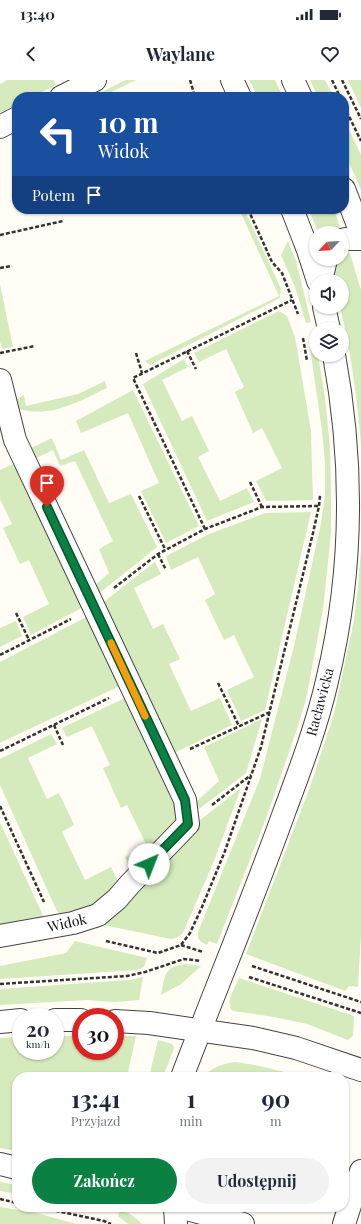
<!DOCTYPE html>
<html lang="pl">
<meta charset="utf-8">
<style>
body{margin:0;font-family:"Playfair Display",serif;background:#f2f2f3;color:#1f2937;height:100vh;display:flex;flex-direction:column;font-size:15px;white-space:nowrap}
*{box-sizing:border-box;margin:0}
p{font-size:13px;color:#747a83}
.icon{flex:none;width:22px;height:22px;fill:none;stroke:currentColor;stroke-width:2;stroke-linecap:round;stroke-linejoin:round}
.map{position:relative;flex:1;overflow:hidden}
.panel{position:absolute;left:12px;top:992px;width:337px;height:140px;display:flex;flex-direction:column;background:#fff;border-radius:16px;box-shadow:0 1px 3px #0004}
.panel>*{flex:none}
.hud{position:absolute;left:12px;top:12px;width:337px;height:122px;border-radius:16px;box-shadow:0 1px 3px #0004;background:#1a4fa0;color:#fff;overflow:hidden}
.needle{width:26px;rotate:245deg}
.controls{position:absolute;left:309px;top:146px;display:grid;gap:8px}
.controls a{display:grid;place-items:center;width:40px;height:40px;border-radius:50%;background:#fff;box-shadow:0 1px 3px #0004;font-size:20px}
.speed{position:absolute;left:12px;top:928px;display:flex;gap:8px;font-size:20px;font-weight:700;text-align:center}
.speed>*{display:grid;place-content:center;width:52px;height:52px;border-radius:50%;background:#fff;box-shadow:0 1px 3px #0004;line-height:1}
.speed small{font-size:10px;font-weight:400}
.speed .limit{border:6px solid #d22;background:#fff;color:#111}
.pin{position:absolute;display:grid;place-items:center;width:34px;height:34px;color:#fff;margin:-41px -17px;border-radius:50% 50% 50% 0;rotate:-45deg;box-shadow:0 0 4px #0007}
.pin .icon{rotate:45deg}
.me{position:absolute;width:44px;margin:-22px;rotate:44deg;stroke-linejoin:round;filter:drop-shadow(0 0 3px #0008)}
.turn{display:flex;align-items:center;gap:14px;height:84px;padding:0 20px;font-size:18px}
.turn .icon{width:52px;height:52px;stroke-width:2.5}
.turn b{display:block;font-size:28px;line-height:34px}
.then{display:flex;align-items:center;height:38px;padding:0 20px;background:#0003;gap:8px;font-size:15px}
.eta{display:flex;justify-content:space-evenly;align-items:center;height:68px;text-align:center}
.eta b{font-size:24px;font-weight:700;line-height:28px}
.action{display:flex;gap:8px;margin-top:auto;padding:8px 20px}
.action a{flex:1;height:46px;border-radius:24px;background:#0b8043;color:#fff;font-size:16px;font-weight:700;line-height:46px;text-align:center}
.action a+a{background:#f2f2f3;color:#1f2937}
.status{display:flex;justify-content:space-between;align-items:center;height:28px;padding:0 20px;background:#fff;direction:ltr}
.status svg{height:11px;fill:currentColor}
header{display:flex;justify-content:space-between;align-items:center;height:52px;padding:0 20px;background:#fff;font-size:18px;font-weight:700}
.map>svg:first-child{display:block}
.green{fill:#d5ebbd}
.lines{fill:none;stroke-linecap:round;stroke-linejoin:round}
.minor-casing{stroke:#444;stroke-width:24}
.tertiary-casing{stroke:#444;stroke-width:24}
.path{stroke:#333;stroke-width:2.5;stroke-dasharray:4 2;stroke-linecap:butt}
.minor{stroke:#fff;stroke-width:22}
.tertiary{stroke:#fff;stroke-width:22}
.route-casing{stroke:#07532c;stroke-width:10}
.route{stroke:#0b8043;stroke-width:7}
.slow{stroke:#f59e0b;stroke-width:7}
.labels{text-anchor:middle;stroke-width:4;stroke-linejoin:round;paint-order:stroke}
.street-label{font-size:14px;fill:#111;stroke:#fff}
</style>
<div class="status"><b>13:40</b><svg viewBox="0 0 49 12"><path d="M0 12V9h3v3zM5 12V6h3v6zM10 12V3h3v9zM15 12V0h3v12zM26 1h20v11H26zM47 4h2v5h-2z"/></svg></div>
<header><svg class="icon" aria-label="back" viewBox="0 0 24 24"><path d="M15 5l-7 7 7 7"/></svg>Waylane<svg class="icon" aria-label="heart" viewBox="0 0 24 24"><path d="M12 20l-8-8c-3-5 5-10 8-4 3-6 11-1 8 4z"/></svg></header>
<div class="map">
<svg width="361" height="1144" viewBox="0 0 361 1144">
<rect width="100%" height="100%" fill="#fffdf5"/>
<!-- green -->
<g class="green">
<path d="M 7,0 L 54,0 L 56,5 L 32,17 L 17,17 L 17,24 L 0,33 L 0,4 Z"/>
<path d="M 126,0 L 136,0 L 101,17 L 91,17 Z"/>
<path d="M 249,0 L 275,0 L 283,17 L 258,17 Z"/>
<path d="M 310,0 L 325,0 L 334,17 L 318,17 Z"/>
<path d="M 348,0 L 361,0 L 361,28 Z"/>
<path d="M 344,39 L 361,75 L 361,110 L 344,71 Z"/>
<path d="M 239,129 L 244,129 L 281,209 L 280,218 L 150,285 L 145,281 L 279,216 Z"/>
<path d="M 309,129 L 334,129 L 340,147 L 335,153 L 318,153 Z"/>
<path d="M 288,161 L 296,181 L 311,242 L 306,243 L 295,207 L 281,175 Z"/>
<path d="M 345,170 L 348,171 L 350,174 L 361,210 L 361,364 C 357,318 351,271 340,227 L 342,227 L 342,201 L 334,201 L 334,192 L 337,179 L 342,179 L 342,171 Z"/>
<path d="M 0,204 L 13,267 L 2,269 L 0,262 Z"/>
<path d="M 279,231 L 287,236 L 295,257 L 311,351 L 313,420 L 266,421 L 256,401 L 282,388 L 262,348 L 253,353 L 235,312 L 244,307 L 226,269 L 199,282 L 194,273 Z"/>
<path d="M 315,262 L 316,275 L 318,275 L 325,318 L 330,367 L 331,413 L 331,453 L 323,530 L 306,619 L 297,649 L 265,741 L 217,864 L 209,861 L 207,865 L 201,862 L 198,858 L 198,852 L 260,699 L 294,566 L 321,443 L 325,415 L 325,383 L 322,350 L 310,268 L 310,264 Z"/>
<path d="M 184,279 L 188,287 L 162,300 L 182,341 L 192,336 L 209,371 L 198,377 L 220,421 L 247,408 L 254,422 L 207,441 L 143,304 Z"/>
<path d="M 105,301 L 107,308 C 78,322 51,338 19,329 L 14,321 L 24,315 L 26,326 L 78,314 Z"/>
<path d="M 133,310 L 199,446 L 166,463 L 141,411 L 159,403 L 128,333 L 81,353 L 76,341 Z"/>
<path d="M 52,358 L 61,380 L 84,370 L 109,423 L 131,414 L 157,467 L 97,515 L 93,507 L 109,493 L 99,469 L 113,461 L 75,381 L 60,386 L 53,370 L 32,380 L 27,370 Z"/>
<path d="M 17,382 L 85,526 L 31,555 L 23,537 L 49,524 L 29,480 L 20,484 L 3,448 L 12,444 L 0,419 L 0,390 Z"/>
<path d="M 311,432 L 265,630 L 241,641 L 227,610 L 254,597 L 234,555 L 224,560 L 205,520 L 215,514 L 198,477 L 171,490 L 166,476 L 209,454 L 265,433 Z"/>
<path d="M 361,470 L 361,854 L 358,907 L 349,906 L 345,911 L 246,874 L 309,710 L 334,634 L 354,540 L 358,507 Z"/>
<path d="M 155,482 L 161,494 L 134,508 L 153,549 L 163,544 L 180,579 L 169,584 L 191,631 L 220,618 L 232,645 L 174,673 L 101,524 Z"/>
<path d="M 90,535 L 124,604 L 0,663 L 0,582 Z"/>
<path d="M 16,541 L 22,556 L 0,567 L 0,548 Z"/>
<path d="M 127,617 L 180,728 L 181,746 L 132,792 L 125,777 L 147,766 L 127,725 L 121,728 L 103,688 L 110,685 L 92,646 L 67,657 L 62,648 Z"/>
<path d="M 262,639 L 246,693 L 199,729 L 196,722 L 219,701 L 204,667 Z"/>
<path d="M 51,654 L 57,664 L 28,678 L 47,719 L 59,713 L 74,745 L 62,752 L 85,800 L 111,787 L 121,808 L 89,830 L 60,835 L 56,829 L 0,705 L 0,679 Z"/>
<path d="M 241,708 L 214,781 L 183,853 L 177,858 L 171,859 L 99,844 L 190,748 Z"/>
<path d="M 0,742 L 45,840 L 0,848 Z"/>
<path d="M 75,861 L 147,878 L 144,887 L 137,890 L 0,899 L 0,886 L 66,873 Z"/>
<path d="M 187,884 L 201,886 L 181,904 L 161,915 C 165,895 164,886 187,884 Z"/>
<path d="M 143,897 L 139,920 L 115,922 L 87,920 L 0,925 L 0,909 L 129,900 Z"/>
<path d="M 239,898 L 354,936 L 353,956 L 348,960 L 307,944 L 274,937 L 233,931 C 224,924 235,908 239,898 Z"/>
<path d="M 55,956 L 81,956 L 81,971 L 115,971 L 115,956 L 136,956 L 127,997 L 17,997 L 17,1071 L 0,1068 L 0,958 L 21,957 L 21,971 L 55,971 Z"/>
<path d="M 158,960 L 172,964 L 174,967 L 173,971 L 163,997 L 149,997 Z"/>
<path d="M 235,982 L 255,985 L 306,997 L 203,997 C 212,987 222,984 235,982 Z"/>
<path d="M 344,1028 C 351,1045 350,1063 344,1080 Z"/>
<path d="M 0,1102 L 17,1105 L 17,1114 L 0,1111 Z"/>
<path d="M 0,1127 L 36,1133 L 77,1144 L 0,1144 Z"/>
<path d="M 120,1129 L 133,1136 L 142,1144 L 128,1144 L 118,1136 Z"/>
</g>
<g class="lines">
<defs>
<g id="minor">
<path d="M 61,17 L 95,0"/>
<path d="M 0,47 L 17,38"/>
<path d="M 342,160 L 346,159 L 361,159"/>
<path d="M 321,201 L 326,179"/>
<path d="M 0,300 L 15,360 L 185,720 L 188,744 L 130,804 L 117,819 L 98,835 L 73,843 L 0,856"/>
<path d="M 175,1127 L 176,1144"/>
</g>
<g id="tertiary">
<path d="M 232,0 L 240,17"/>
<path d="M 293,0 L 301,17"/>
<path d="M 344,109 L 361,153"/>
<path d="M 292,129 L 308,170 L 318,201"/>
<path d="M 324,227 L 329,249"/>
<path d="M 55,940 L 81,940"/>
<path d="M 115,941 L 149,943 L 253,958 L 296,968 L 361,990"/>
<path d="M 0,942 L 21,940"/>
<path d="M 182,997 C 216,908 253,819 285,730 C 301,687 317,645 327,601 C 353,494 354,383 334,275"/>
<path d="M 0,1084 L 17,1088"/>
<path d="M 179,1127 L 243,1144"/>
<path d="M 344,1144 L 361,1091"/>
</g>
</defs>
<!-- minor casing -->
<use href="#minor" class="minor-casing"/>
<!-- tertiary casing -->
<use href="#tertiary" class="tertiary-casing"/>
<!-- path -->
<g class="path">
<path d="M 190,0 L 195,17"/>
<path d="M 332,0 L 340,17"/>
<path d="M 342,0 L 361,39"/>
<path d="M 344,26 L 361,61"/>
<path d="M 248,129 L 272,182 L 282,193 L 298,234"/>
<path d="M 0,155 L 63,141"/>
<path d="M 0,188 L 12,186"/>
<path d="M 303,258 L 307,281"/>
<path d="M 187,271 L 196,289"/>
<path d="M 0,273 L 35,266"/>
<path d="M 136,273 L 142,293"/>
<path d="M 250,402 L 262,427"/>
<path d="M 139,416 L 165,469"/>
<path d="M 205,449 L 133,298 L 292,220"/>
<path d="M 158,474 L 166,490"/>
<path d="M 114,508 L 158,474 L 205,449 L 262,427 L 319,426"/>
<path d="M 16,533 L 29,560"/>
<path d="M 0,575 L 71,539"/>
<path d="M 218,603 L 239,646"/>
<path d="M 54,645 L 63,665"/>
<path d="M 190,669 L 270,632"/>
<path d="M 0,671 L 109,618"/>
<path d="M 212,725 L 251,695"/>
<path d="M 0,726 L 44,822"/>
<path d="M 106,861 L 158,873 L 181,865 L 190,853 L 202,827 L 225,771 L 261,667 L 313,453 L 319,426 L 320,415"/>
<path d="M 181,865 L 203,872"/>
<path d="M 252,886 L 361,922"/>
<path d="M 249,897 L 361,933"/>
<path d="M 0,904 L 127,896 L 145,892 L 184,879 L 201,881"/>
<path d="M 0,1119 L 17,1123"/>
<path d="M 38,1127 L 104,1141 L 111,1144"/>
</g>
<!-- minor -->
<use href="#minor" class="minor"/>
<!-- tertiary -->
<use href="#tertiary" class="tertiary"/>
</g>
<g class="lines">
<defs>
<path id="route" d="M 47,427 L 185,720 L 188,744 L 149,784"/>
</defs>
<!-- route casing -->
<use href="#route" class="route-casing"/>
<!-- route -->
<use href="#route" class="route"/>
<!-- slow -->
<path class="slow" d="M 111,563 L 145,636"/>
</g>
<g class="labels">
<!-- street labels -->
<g class="street-label">
<text transform="translate(320 622) rotate(-75)" y="5">Racławicka</text>
<text transform="translate(67 843) rotate(-13)" y="5">Widok</text>
</g>
</g>
</svg>
<div class="controls">
<a><svg class="needle" viewBox="-14 -14 28 28"><path d="M0-13l5 13h-10z" fill="#e53935"/><path d="M0 13l5-13h-10z" fill="#747a83"/></svg></a>
<a><svg class="icon" aria-label="sound" viewBox="0 0 24 24"><path d="M4 9h4l5-4v14l-5-4H4zM17 9q2 3 0 6"/></svg></a>
<a><svg class="icon" aria-label="layers" viewBox="0 0 24 24"><path d="M12 4l9 5-9 5-9-5zM3 14l9 5 9-5"/></svg></a>
</div>
<div class="speed"><div>20<small>km/h</small></div><div class="limit">30</div></div>
<div class="pin" style="left:47px;top:427px;background:#d93025"><svg class="icon" aria-label="arrive" viewBox="0 0 24 24"><path d="M6 21V4h12l-3 4 3 4H6"/></svg></div>
<svg class="me" style="left:149px;top:784px" viewBox="-20 -20 40 40"><circle r="19" fill="#fff"/><path d="M0-13L10 11 0 6-10 11z" fill="#0b8043"/></svg>
<div class="hud">
<div class="turn"><svg class="icon" aria-label="left" viewBox="0 0 24 24"><path d="M17 20v-9H6M10 6l-5 5 5 5"/></svg><div><b>10 m</b>Widok</div></div>
<div class="then">Potem<svg class="icon" aria-label="arrive" viewBox="0 0 24 24"><path d="M6 21V4h12l-3 4 3 4H6"/></svg></div>
</div>
<section class="panel">
<div class="eta">
<div><b>13:41</b><p>Przyjazd</p></div>
<div><b>1</b><p>min</p></div>
<div><b>90</b><p>m</p></div>
</div>
<div class="action"><a>Zakończ</a><a>Udostępnij</a></div>
</section>
</div>
